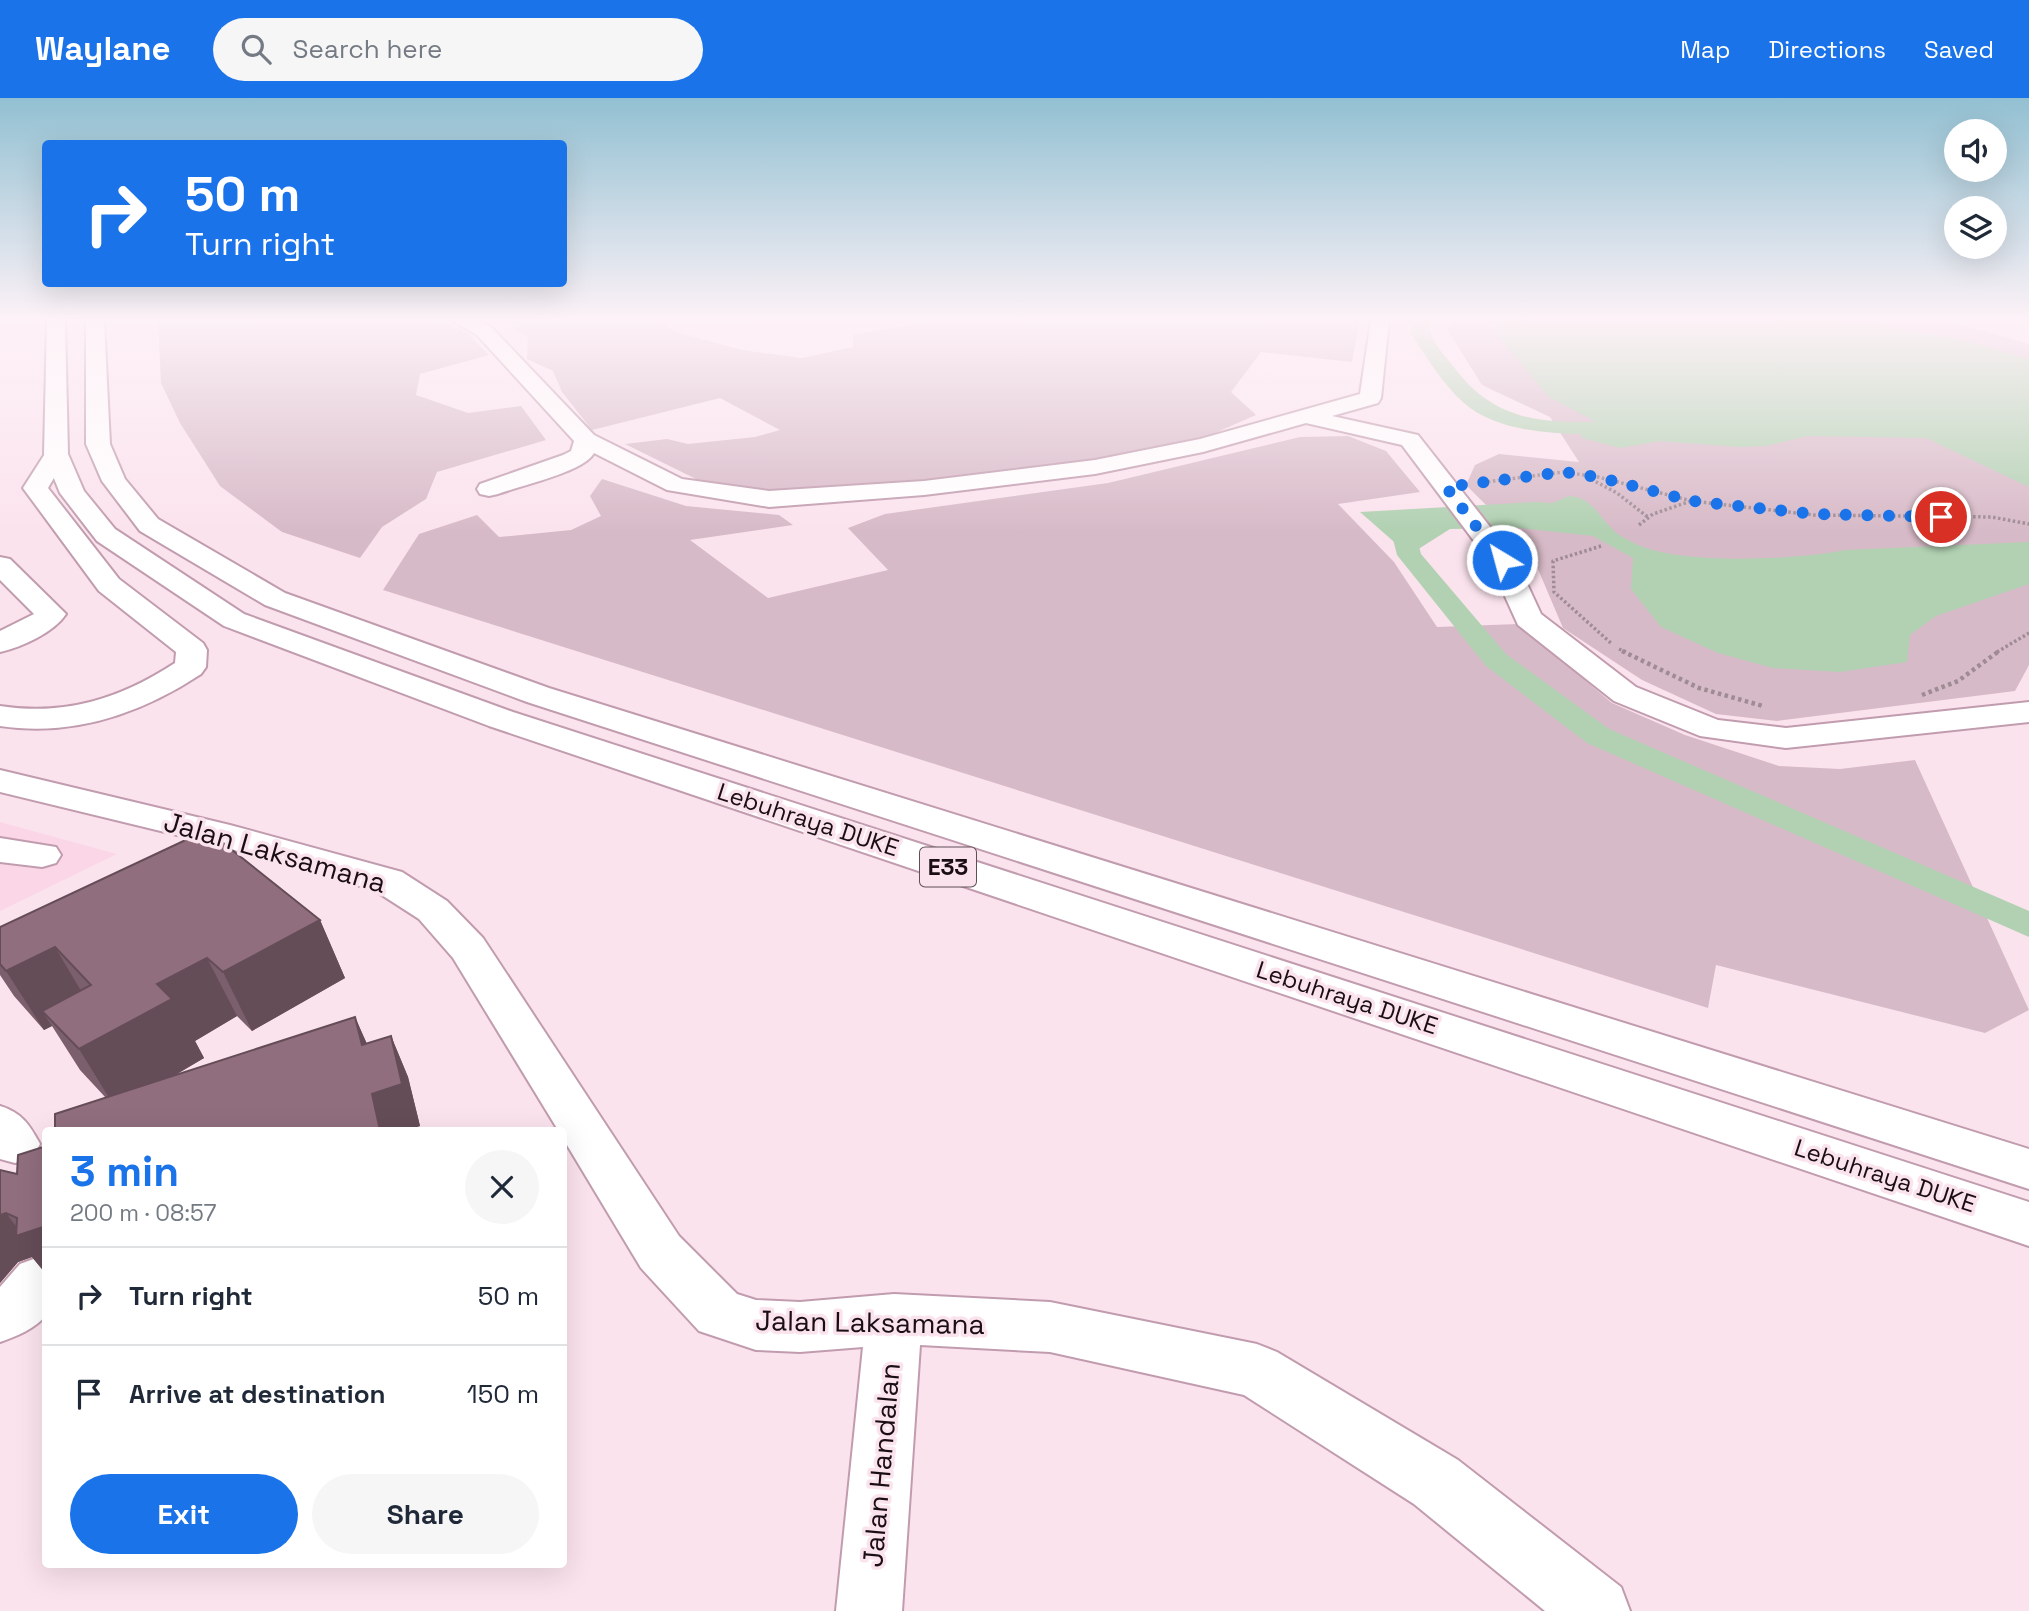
<!DOCTYPE html>
<meta charset="utf-8">
<style>
body{margin:0;font-family:"Space Grotesk",sans-serif;background:#f6f6f7;color:#1f2937;height:100vh;display:flex;flex-direction:column;font-size:26px;white-space:nowrap}
*{box-sizing:border-box;margin:0}
p{font-size:23px;color:#747a83}
.icon{flex:none;width:38px;height:38px;fill:none;stroke:currentColor;stroke-width:2;stroke-linecap:round;stroke-linejoin:round}
.map{position:relative;flex:1;overflow:hidden}
.panel{position:absolute;left:42px;top:1029px;width:525px;height:441px;display:flex;flex-direction:column;background:#fff;border-radius:7px;box-shadow:0 7px 28px #0002}
.panel>*{flex:none}
.guide{position:absolute;left:42px;top:42px;width:525px;height:147px;border-radius:7px;box-shadow:0 7px 28px #0002;background:#1a73e8;color:#fff;overflow:hidden}
.fabs{position:absolute;left:1944px;top:21px;display:grid;gap:14px}
.fabs a{display:grid;place-items:center;width:63px;height:63px;border-radius:50%;background:#fff;box-shadow:0 7px 28px #0002;font-size:35px}
.pin{position:absolute;display:grid;place-items:center;width:60px;height:60px;color:#fff;margin:-30px;border:4px solid #fff;border-radius:50%;box-shadow:0 2px 7px #0007}
.me{position:absolute;width:77px;margin:-38px;rotate:323deg;stroke-linejoin:round;filter:drop-shadow(0 0 5px #0008)}
.turn{display:flex;align-items:center;gap:24px;height:147px;padding:0 28px;font-size:32px}
.turn .icon{width:91px;height:91px;stroke-width:2.5}
.turn b{display:block;font-size:49px;line-height:60px}
.round{display:grid;place-items:center;flex:none;width:74px;height:74px;border-radius:37px;background:#f6f6f7}
.overview{display:flex;align-items:center;justify-content:space-between;height:119px;padding:0 28px}
h1{font-size:42px;font-weight:600;line-height:52px;color:#1a73e8}
.cta{display:flex;gap:14px;margin-top:auto;padding:14px 28px}
.cta a{flex:1;height:80px;border-radius:42px;background:#1a73e8;color:#fff;font-size:28px;font-weight:600;line-height:80px;text-align:center}
.cta a+a{background:#f6f6f7;color:#1f2937}
ul{padding:0;list-style:none}
li{display:flex;align-items:center;gap:21px;height:98px;padding:0 28px;border-top:2px solid #e0e1e3}
li div{flex:1}
li b{display:block;font-size:26px}
li em{font-style:normal}
header{display:flex;align-items:center;gap:42px;box-sizing:border-box;height:98px;padding:0 35px;background:#1a73e8;color:#fff}
header strong{font-size:33px}
nav{display:flex;gap:38px;margin-inline-start:auto;font-size:24px}
.search{width:490px;height:63px;background:#f6f6f7;display:flex;align-items:center;gap:18px;box-sizing:border-box;padding:0 24px;border-radius:38px;color:#747a83;font-size:26px}
.map>svg:first-child{display:block}
.built{fill:#fbd6e7}
.green{fill:#d7bac7}
.water{fill:#b1d1b2}
.lines{fill:none;stroke-linecap:round;stroke-linejoin:round}
.canal{fill:#b1d1b2;fill-rule:evenodd}
.minor-casing{stroke:#c19cae;stroke-width:4}
.highway-casing{stroke:#c19cae;stroke-width:4}
.path-far1{stroke:#9e8b93;stroke-width:3.5;stroke-dasharray:2.5 2.5;stroke-linecap:butt}
.path{stroke:#9e8b93;stroke-width:4.5;stroke-dasharray:3.5 3.5;stroke-linecap:butt}
.minor{fill:#fff;fill-rule:evenodd}
.highway{fill:#fff;fill-rule:evenodd}
.wall{fill:#7c5f6c}
.shaded-wall{fill:#654d58}
.building{fill:#906e7e;stroke:#654d58;stroke-width:2}
.route{stroke:#1a73e8;stroke-width:12;stroke-dasharray:0 21.6}
.labels{text-anchor:middle;stroke-width:7;stroke-linejoin:round;paint-order:stroke}
.shield{fill:#fbe3ed;stroke:#5e4e55;stroke-width:2}
.shield-label{font-size:23px;font-weight:bold;fill:#1a0e14}
.street-label{font-size:24px;fill:#1a0e14;stroke:#fbe3ed}
.near-street-label{font-size:28px;fill:#1a0e14;stroke:#fbe3ed}
</style>
<header>
<strong>Waylane</strong>
<div class="search"><svg class="icon" aria-label="search" viewBox="0 0 24 24"><circle cx="10" cy="10" r="6"/><path d="M15 15l6 6"/></svg>Search here</div>
<nav><a>Map</a><a>Directions</a><a>Saved</a></nav>
</header>
<div class="map">
<svg width="2029" height="1513" viewBox="0 0 2029 1513">
<rect width="100%" height="100%" fill="#fbe3ed"/>
<!-- built -->
<path class="built" d="M 0,724 L 117,756 L 0,813 Z"/>
<!-- green -->
<g class="green">
<path d="M 158,222 L 439,222 L 467,235 L 489,257 L 420,276 L 416,297 L 468,315 L 521,308 L 546,342 L 437,374 L 426,401 L 382,429 L 360,460 L 282,434 L 220,388 L 180,325 L 161,285 Z"/>
<path d="M 500,222 L 656,222 L 679,235 L 742,252 L 802,260 L 853,249 L 853,237 L 935,222 L 1360,222 L 1352,264 L 1261,254 L 1231,294 L 1256,317 L 1208,338 L 1105,361 L 922,382 L 780,393 L 698,382 L 625,346 L 667,341 L 688,346 L 755,339 L 780,332 L 720,300 L 592,332 L 562,294 L 553,273 L 527,261 L 528,239 Z"/>
<path d="M 1455,222 L 1945,222 L 2029,246 L 2029,567 L 2015,593 L 1777,623 L 1716,616 L 1642,582 L 1563,530 L 1529,450 L 1466,387 L 1475,367 L 1499,356 L 1579,364 L 1550,319 L 1482,287 L 1447,231 Z"/>
<path d="M 1348,338 L 1386,353 L 1420,394 L 1338,406 L 1394,464 L 1437,529 L 1518,526 L 1612,605 L 1685,637 L 1779,668 L 1840,671 L 1915,662 L 2029,912 L 1985,935 L 1716,867 L 1708,910 L 383,492 L 419,436 L 477,417 L 499,439 L 571,432 L 601,418 L 590,398 L 602,381 L 686,408 L 779,417 L 793,427 L 690,442 L 768,500 L 888,472 L 848,430 L 885,416 L 1108,385 L 1300,339 Z"/>
</g>
<!-- water -->
<g class="water">
<path d="M 1494,222 L 1836,222 L 1952,239 L 2029,261 L 2029,389 L 1926,340 L 1808,338 L 1766,348 L 1739,349 L 1659,343 L 1621,350 L 1582,340 L 1578,326 L 1598,325 L 1549,299 L 1497,237 Z"/>
<path d="M 1569,398 C 1592,399 1599,419 1614,433 C 1618,437 1626,441 1632,444 C 1674,468 1797,462 1845,452 L 2029,444 L 2029,486 L 1936,518 L 1910,537 L 1907,564 L 1840,574 L 1773,570 L 1718,555 L 1661,529 L 1631,491 L 1633,460 L 1593,438 L 1520,430 L 1450,431 L 1409,457 L 1360,414 L 1535,404 L 1552,405 Z"/>
</g>
<g class="lines">
<!-- canal -->
<g class="canal">
<path d="M 1413,222 L 1429,222 C 1428,241 1442,254 1453,268 C 1490,318 1532,325 1591,324 C 1605,324 1621,320 1634,324 L 1637,328 L 1634,332 L 1627,334 C 1579,338 1502,339 1464,305 C 1443,287 1427,259 1411,236 Z"/>
<path d="M 1409,413 L 1417,415 L 1421,420 L 1413,426 L 1421,456 L 1506,556 L 1609,631 L 2029,813 L 2029,839 L 1587,645 L 1486,568 L 1397,457 L 1388,421 L 1392,416 Z"/>
</g>
<defs>
<g id="minor">
<path d="M 452,222 L 477,222 L 491,229 L 594,337 L 682,381 L 769,393 L 924,383 L 1095,362 L 1200,341 L 1360,296 L 1371,222 L 1389,222 L 1381,300 L 1378,305 L 1332,318 L 1418,337 L 1516,462 L 1541,516 L 1636,589 L 1718,622 L 1786,630 L 2029,604 L 2029,624 L 1786,650 L 1700,638 L 1614,603 L 1518,527 L 1489,463 L 1402,347 L 1306,325 L 1203,354 L 1095,376 L 924,397 L 769,409 L 667,392 L 594,355 C 584,374 519,388 498,396 L 489,398 L 480,396 L 477,391 L 480,386 L 563,357 L 571,353 L 574,343 L 477,237 Z"/>
<path d="M 56,349 L 64,351 L 68,356 L 48,390 L 119,481 L 203,545 L 207,552 L 206,569 L 201,576 C 140,616 73,639 0,628 L 0,608 C 65,618 120,601 175,565 L 176,554 L 99,493 L 23,390 L 48,351 Z"/>
<path d="M 0,459 L 10,461 L 66,516 C 53,535 22,549 0,554 L 0,533 L 34,516 L 0,482 Z"/>
<path d="M 0,672 L 230,727 L 402,774 L 447,803 L 483,840 L 679,1138 L 737,1196 L 756,1202 L 800,1204 L 894,1196 L 1050,1204 L 1257,1246 L 1277,1254 L 1458,1362 L 1621,1489 L 1630,1513 L 1545,1513 L 1414,1406 L 1244,1297 L 1050,1254 L 920,1247 L 902,1513 L 836,1513 L 863,1249 L 800,1254 L 756,1252 L 699,1233 L 641,1170 L 564,1042 L 564,1032 L 558,1032 L 453,860 L 419,821 L 374,792 L 206,744 L 0,694 Z"/>
<path d="M 0,740 L 56,749 L 61,757 L 56,765 L 42,769 L 0,764 Z"/>
<path d="M 0,1008 C 22,1015 29,1026 40,1046 L 32,1060 L 15,1065 L 0,1061 Z"/>
<path d="M 39,1159 L 46,1162 L 46,1217 C 35,1231 17,1238 0,1244 L 0,1189 L 20,1166 Z"/>
</g>
<g id="highway">
<path d="M 47,222 L 65,222 L 68,356 L 84,393 L 115,431 L 244,516 L 513,614 L 2029,1104 L 2029,1148 L 489,628 L 224,528 L 97,443 L 60,395 L 44,356 Z"/>
<path d="M 86,222 L 104,222 L 110,346 L 125,381 L 158,421 L 285,495 L 549,590 L 2029,1051 L 2029,1091 L 527,604 L 265,507 L 140,433 L 102,383 L 86,346 Z"/>
</g>
</defs>
<!-- minor casing -->
<use href="#minor" class="minor-casing"/>
<!-- highway casing -->
<use href="#highway" class="highway-casing"/>
<!-- path-far1 -->
<g class="path-far1">
<path d="M 1587,379 L 1617,395 L 1649,420"/>
<path d="M 1478,385 L 1563,374 L 1598,379 L 1692,403 L 1814,417 L 1992,419 L 2029,426"/>
<path d="M 1639,427 L 1653,416 L 1691,403"/>
<path d="M 1601,448 L 1553,463 L 1554,494 L 1612,546"/>
<path d="M 1619,551 L 1626,554"/>
<path d="M 1997,554 L 2029,535"/>
</g>
<!-- path -->
<g class="path">
<path d="M 1622,553 L 1699,590 L 1763,608"/>
<path d="M 1922,597 L 1958,583 L 1999,553"/>
</g>
<!-- minor -->
<use href="#minor" class="minor"/>
<!-- highway -->
<use href="#highway" class="highway"/>
</g>
<!-- wall -->
<g class="wall">
<path d="M 320,822 L 345,880 L 252,933 L 237,918 L 195,943 L 204,960 L 174,978 L 355,919 L 367,946 L 391,938 L 408,979 L 420,1028 L 407,1032 L 55,1032 L 106,1000 L 80,972 L 52,928 L 44,932 L 14,898 L 0,877 L 0,829 Z"/>
<path d="M 46,1048 L 46,1176 L 32,1159 L 18,1164 L 0,1185 L 0,1072 L 17,1076 Z"/>
</g>
<!-- shaded-wall -->
<g class="shaded-wall">
<path d="M 320,822 L 345,880 L 252,933 L 223,874 Z"/>
<path d="M 55,849 L 90,908 L 42,913 L 52,928 L 44,932 L 6,873 Z"/>
<path d="M 207,860 L 237,918 L 195,943 L 204,960 L 116,1011 L 79,951 L 157,886 Z"/>
<path d="M 355,919 L 373,960 L 362,947 Z"/>
<path d="M 391,938 L 408,979 L 420,1028 L 407,1032 L 380,1032 L 372,996 Z"/>
<path d="M 6,1115 L 22,1136 L 46,1128 L 46,1176 L 32,1159 L 18,1164 L 0,1185 L 0,1117 Z"/>
</g>
<!-- building -->
<g class="building">
<path d="M 207,732 L 320,822 L 223,874 L 207,860 L 157,886 L 172,901 L 79,951 L 42,913 L 91,887 L 55,849 L 6,873 L 0,866 L 0,829 Z"/>
<path d="M 355,919 L 362,947 L 391,938 L 402,986 L 372,996 L 380,1032 L 55,1032 L 55,1016 Z"/>
<path d="M 46,1048 L 46,1128 L 16,1138 L 17,1120 L 6,1115 L 0,1117 L 0,1072 L 17,1076 L 18,1057 Z"/>
</g>
<!-- sky -->
<linearGradient id="sky" x2="0" y2="1"><stop stop-color="#92c0d2"/><stop offset="0.51" stop-color="#fdf2f7"/><stop offset="1" stop-color="#fdf2f7" stop-opacity="0"/></linearGradient>
<rect width="2029" height="434" fill="url(#sky)"/>
<g class="lines">
<!-- route -->
<path class="route" d="M 1502,462 L 1446,389 L 1563,374 L 1598,379 L 1692,403 L 1814,416 L 1941,419"/>
</g>
<g class="labels">
<!-- shield labels -->
<rect class="shield" x="920" y="749.5" width="56" height="39" rx="5"/>
<g class="shield-label">
<text x="948" y="777">E33</text>
</g>
<!-- street labels -->
<g class="street-label">
<text transform="translate(808 722) rotate(18)" y="8">Lebuhraya DUKE</text>
<text transform="translate(1347 900) rotate(18)" y="8">Lebuhraya DUKE</text>
<text transform="translate(1885 1078) rotate(18)" y="8">Lebuhraya DUKE</text>
</g>
<!-- near-street labels -->
<g class="near-street-label">
<text transform="translate(275 754) rotate(16)" y="10">Jalan Laksamana</text>
<text transform="translate(870 1224) rotate(1)" y="10">Jalan Laksamana</text>
<text transform="translate(881 1367) rotate(-85)" y="10">Jalan Handalan</text>
</g>
</g>
</svg>
<div class="fabs">
<a><svg class="icon" aria-label="sound" viewBox="0 0 24 24"><path d="M4 9h4l5-4v14l-5-4H4zM17 9q2 3 0 6"/></svg></a>
<a><svg class="icon" aria-label="layers" viewBox="0 0 24 24"><path d="M12 4l9 5-9 5-9-5zM3 14l9 5 9-5"/></svg></a>
</div>
<div class="pin" style="left:1941px;top:419px;background:#d93025"><svg class="icon" aria-label="arrive" viewBox="0 0 24 24"><path d="M6 21V4h12l-3 4 3 4H6"/></svg></div>
<svg class="me" style="left:1502px;top:462px" viewBox="-20 -20 40 40"><circle r="17" fill="#1a73e8" stroke="#fff" stroke-width="3"/><path d="M0-11L8 9 0 5-8 9z" fill="#fff"/></svg>
<div class="guide">
<div class="turn"><svg class="icon" aria-label="right" viewBox="0 0 24 24"><path d="M7 20v-9h11M14 6l5 5-5 5"/></svg><div><b>50 m</b>Turn right</div></div>
</div>
<section class="panel">
<div class="overview"><div><h1>3 min</h1><p>200 m · 08:57</p></div><a class="round"><svg class="icon" aria-label="close" viewBox="0 0 24 24"><path d="M6 6l12 12M18 6L6 18"/></svg></a></div>
<ul>
<li><svg class="icon" aria-label="right" viewBox="0 0 24 24"><path d="M7 20v-9h11M14 6l5 5-5 5"/></svg><div><b>Turn right</b></div><em>50 m</em></li>
<li><svg class="icon" aria-label="arrive" viewBox="0 0 24 24"><path d="M6 21V4h12l-3 4 3 4H6"/></svg><div><b>Arrive at destination</b></div><em>150 m</em></li>
</ul>
<div class="cta"><a>Exit</a><a>Share</a></div>
</section>
</div>
